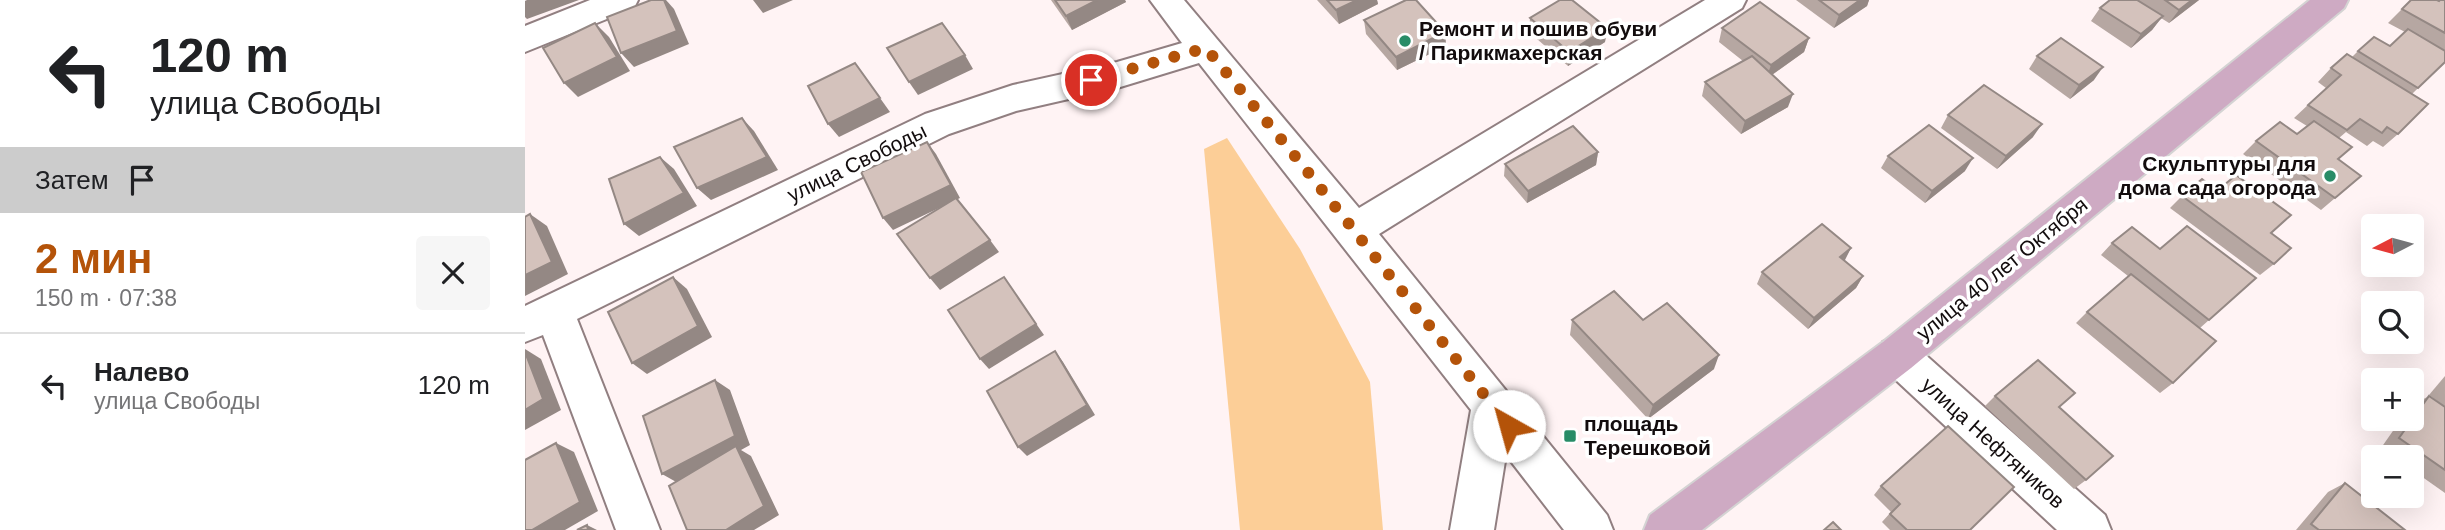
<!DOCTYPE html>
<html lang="ru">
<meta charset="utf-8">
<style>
body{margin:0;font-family:Arial,sans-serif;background:#f6f6f6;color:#202124;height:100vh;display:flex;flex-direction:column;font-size:26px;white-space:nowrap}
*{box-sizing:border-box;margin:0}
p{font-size:23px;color:#757577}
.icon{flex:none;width:38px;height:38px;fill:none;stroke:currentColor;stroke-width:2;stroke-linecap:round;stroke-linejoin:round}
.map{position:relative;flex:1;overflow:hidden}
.drawer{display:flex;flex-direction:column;background:#fff;width:525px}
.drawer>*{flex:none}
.hud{background:#fff;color:#202124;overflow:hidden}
.needle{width:46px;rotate:264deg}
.buttons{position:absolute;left:1836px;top:214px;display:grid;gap:14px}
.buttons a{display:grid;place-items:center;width:63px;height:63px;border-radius:7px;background:#fff;box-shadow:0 7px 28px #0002;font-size:35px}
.pin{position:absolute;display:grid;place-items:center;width:60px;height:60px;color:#fff;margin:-30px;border:4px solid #fff;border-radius:50%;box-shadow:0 2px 7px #0007}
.me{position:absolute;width:77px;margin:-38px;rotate:322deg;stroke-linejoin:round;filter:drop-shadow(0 0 5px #0008)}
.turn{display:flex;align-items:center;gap:24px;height:147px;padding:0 35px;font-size:32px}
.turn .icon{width:91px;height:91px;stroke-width:2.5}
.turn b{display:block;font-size:49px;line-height:60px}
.then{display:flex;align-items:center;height:66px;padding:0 35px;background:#0003;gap:14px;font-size:26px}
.round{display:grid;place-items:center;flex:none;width:74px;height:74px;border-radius:7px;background:#f6f6f6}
.head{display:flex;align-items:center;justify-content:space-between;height:119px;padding:0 35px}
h1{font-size:42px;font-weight:800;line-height:52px;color:#b45309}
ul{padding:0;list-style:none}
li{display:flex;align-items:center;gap:21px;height:105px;padding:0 35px;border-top:2px solid #e0e0e0}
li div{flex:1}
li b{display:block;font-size:26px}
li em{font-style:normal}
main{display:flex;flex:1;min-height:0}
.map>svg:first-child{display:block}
.green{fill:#fcce97}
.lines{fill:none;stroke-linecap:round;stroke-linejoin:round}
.minor-casing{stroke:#917f81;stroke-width:4}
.major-casing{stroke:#d4d3d3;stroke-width:4}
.minor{fill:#fff;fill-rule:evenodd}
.major{fill:#ceaac3;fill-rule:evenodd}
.wall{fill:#b6a7a2}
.shaded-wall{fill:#948884}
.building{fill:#d4c2bc;stroke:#948884;stroke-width:2}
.route{stroke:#b45309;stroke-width:12;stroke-dasharray:0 21.6}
.poi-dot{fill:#288c67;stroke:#fff;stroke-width:2.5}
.labels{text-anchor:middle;stroke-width:7;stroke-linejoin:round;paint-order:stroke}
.poi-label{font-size:21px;font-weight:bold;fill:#120c0d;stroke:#fff;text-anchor:start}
.street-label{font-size:21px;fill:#120c0d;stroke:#fff}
</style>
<main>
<section class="drawer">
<div class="hud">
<div class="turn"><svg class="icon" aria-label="left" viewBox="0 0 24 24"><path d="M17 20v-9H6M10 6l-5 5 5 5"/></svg><div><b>120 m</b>улица Свободы</div></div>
<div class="then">Затем<svg class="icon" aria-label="arrive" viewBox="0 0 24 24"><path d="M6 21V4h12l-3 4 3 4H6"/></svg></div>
</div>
<div class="head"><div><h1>2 мин</h1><p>150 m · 07:38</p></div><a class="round"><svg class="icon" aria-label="close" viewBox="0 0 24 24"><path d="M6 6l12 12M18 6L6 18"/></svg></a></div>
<ul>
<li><svg class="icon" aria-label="left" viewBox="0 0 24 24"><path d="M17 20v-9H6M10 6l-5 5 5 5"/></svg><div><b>Налево</b><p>улица Свободы</p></div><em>120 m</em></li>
</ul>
</section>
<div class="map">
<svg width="1920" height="530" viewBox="0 0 1920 530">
<rect width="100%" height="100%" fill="#fff3f4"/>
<!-- green -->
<path class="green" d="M 702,138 L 775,249 L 845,382 L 858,530 L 715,530 L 679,149 Z"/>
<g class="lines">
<defs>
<g id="minor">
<path d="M 65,0 L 113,0 L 109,8 L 0,52 L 0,26 Z"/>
<path d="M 625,0 L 659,0 L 834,208 L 1180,0 L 1221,0 L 1217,8 L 854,234 L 1082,515 L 1088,530 L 1039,530 L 981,455 L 969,530 L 925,530 L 946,410 L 674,63 L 592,88 L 491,111 L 424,134 L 52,319 L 135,530 L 91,530 L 18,335 L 0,342 L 0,306 L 400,114 L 488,85 L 592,62 L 657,43 Z"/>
<path d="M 1372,337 L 1386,342 L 1580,515 L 1586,530 L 1532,530 L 1358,368 L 1352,355 L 1358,342 Z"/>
</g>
<path id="major" d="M 1785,0 L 1823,0 L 1819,8 L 1386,368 L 1177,530 L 1119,530 L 1125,515 L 1358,342 Z"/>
</defs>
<!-- minor casing -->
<use href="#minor" class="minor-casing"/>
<!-- major casing -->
<use href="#major" class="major-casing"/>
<!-- minor -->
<use href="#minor" class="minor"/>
<!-- major -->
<use href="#major" class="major"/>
</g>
<!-- wall -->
<g class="wall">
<path d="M 526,0 L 600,0 L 601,2 L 547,30 Z"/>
<path d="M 792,0 L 852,0 L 853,4 L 814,24 Z"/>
<path d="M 1271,0 L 1344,0 L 1342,6 L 1309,28 Z"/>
<path d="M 1585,0 L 1674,0 L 1644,23 L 1636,18 L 1627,30 L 1606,48 L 1566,21 L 1575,8 Z"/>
<path d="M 1886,0 L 1914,1 L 1920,0 L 1920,62 L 1887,94 L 1873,134 L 1858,147 L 1848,141 L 1842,146 L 1821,132 L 1814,138 L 1813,160 L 1836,176 L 1796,210 L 1718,154 L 1731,141 L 1772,134 L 1782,126 L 1769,118 L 1801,88 L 1793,82 L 1806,68 L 1827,57 L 1833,51 L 1865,46 L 1880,32 L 1863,23 Z"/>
<path d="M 1005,18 L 1082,28 L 1080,42 L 1043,66 L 1004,32 Z"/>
<path d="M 839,20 L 920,32 L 921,46 L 872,70 L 841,34 Z"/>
<path d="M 1197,28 L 1284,38 L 1279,52 L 1247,75 L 1263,107 L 1216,134 L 1177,96 L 1180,82 L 1218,61 L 1194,42 Z"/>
<path d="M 1512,56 L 1569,80 L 1545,99 L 1504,69 Z"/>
<path d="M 1423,115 L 1508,137 L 1472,169 L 1416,128 Z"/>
<path d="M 1073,152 L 1071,165 L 1002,203 L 979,176 L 980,164 Z"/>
<path d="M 1363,156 L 1440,171 L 1400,203 L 1356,168 Z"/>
<path d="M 1657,196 L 1746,233 L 1749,264 L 1735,275 L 1645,208 Z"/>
<path d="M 1587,243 L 1635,249 L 1731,278 L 1675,328 L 1648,383 L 1635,393 L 1551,323 L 1562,312 L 1603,276 L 1576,255 Z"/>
<path d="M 1326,248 L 1319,260 L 1338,276 L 1331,288 L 1283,329 L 1232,284 L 1237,272 Z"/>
<path d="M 1047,320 L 1118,320 L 1189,369 L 1123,419 L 1045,335 Z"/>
<path d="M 1920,376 L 1920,407 L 1904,395 Z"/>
<path d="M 1470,396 L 1534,407 L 1561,480 L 1549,489 L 1460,406 Z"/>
<path d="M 1904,396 L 1920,407 L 1920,493 L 1886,469 L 1886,457 L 1869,457 L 1856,448 L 1877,418 L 1886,418 L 1886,406 Z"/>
<path d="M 1820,483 L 1880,530 L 1771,530 L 1803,492 Z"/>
<path d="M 1356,486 L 1445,530 L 1365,530 L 1357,522 L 1366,512 L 1349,495 Z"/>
</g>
<!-- shaded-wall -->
<g class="shaded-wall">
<path d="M 2,0 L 54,0 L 2,19 L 0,17 L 0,1 Z"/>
<path d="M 139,0 L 141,0 L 149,9 L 164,44 L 109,67 L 96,53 Z"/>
<path d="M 228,0 L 268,0 L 238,13 Z"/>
<path d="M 572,0 L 600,0 L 601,2 L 547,30 L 541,16 Z"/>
<path d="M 832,0 L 852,0 L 853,4 L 814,24 L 811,10 Z"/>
<path d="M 1335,0 L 1344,0 L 1342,6 L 1309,28 L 1314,15 Z"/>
<path d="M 1667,0 L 1674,0 L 1644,23 L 1654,10 Z"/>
<path d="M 1638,16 L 1627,30 L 1606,48 L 1616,34 Z"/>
<path d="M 70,23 L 84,37 L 105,71 L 53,97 L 39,83 Z"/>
<path d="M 1082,28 L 1080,42 L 1043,66 L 1044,52 Z"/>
<path d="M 920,32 L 921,46 L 872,70 L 871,57 Z"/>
<path d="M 1284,38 L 1279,52 L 1241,79 L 1246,65 Z"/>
<path d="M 440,55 L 448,69 L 393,95 L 384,82 Z"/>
<path d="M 330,63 L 365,112 L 314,137 L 303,124 Z"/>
<path d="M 1578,67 L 1569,80 L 1545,99 L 1554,85 Z"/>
<path d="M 1268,94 L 1263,107 L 1216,134 L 1220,121 Z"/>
<path d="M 217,118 L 229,131 L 253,170 L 186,200 L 172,188 Z"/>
<path d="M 1517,124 L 1508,137 L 1472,169 L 1481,156 Z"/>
<path d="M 402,142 L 411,154 L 435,198 L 368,230 L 358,218 Z"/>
<path d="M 1073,152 L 1071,165 L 1002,203 L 1003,191 Z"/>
<path d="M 135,157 L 149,169 L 172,206 L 114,236 L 99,224 Z"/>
<path d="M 1448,158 L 1440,171 L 1400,203 L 1407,191 Z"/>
<path d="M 5,214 L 22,226 L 43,274 L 0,296 L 0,275 Z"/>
<path d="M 465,240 L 474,252 L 415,290 L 405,278 Z"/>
<path d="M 1326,248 L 1320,260 L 1309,269 L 1315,257 Z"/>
<path d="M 1338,276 L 1331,288 L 1283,329 L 1289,318 Z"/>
<path d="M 148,277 L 162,289 L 187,337 L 122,374 L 107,363 Z"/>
<path d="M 487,289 L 519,335 L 464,369 L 455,359 Z"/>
<path d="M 0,349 L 16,359 L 36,410 L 0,430 Z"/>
<path d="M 530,351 L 538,362 L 570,415 L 502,456 L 493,447 Z"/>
<path d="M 1194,355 L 1189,369 L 1123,419 L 1128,405 Z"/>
<path d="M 190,380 L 205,390 L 225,445 L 216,450 L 226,456 L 254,515 L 229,530 L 201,530 L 153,483 L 137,474 Z"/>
<path d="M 31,443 L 49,452 L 73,511 L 40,530 L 7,530 Z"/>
<path d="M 62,525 L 72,530 L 63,530 Z"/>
</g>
<!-- building -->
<g class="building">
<path d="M 126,0 L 139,0 L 152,31 L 96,53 L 82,17 Z"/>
<path d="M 530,0 L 572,0 L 541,16 Z"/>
<path d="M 802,0 L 832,0 L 811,10 Z"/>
<path d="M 881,0 L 891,0 L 920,32 L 871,57 L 839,20 Z"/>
<path d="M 1035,0 L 1047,0 L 1082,28 L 1044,52 L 1005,18 Z"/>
<path d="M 1294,0 L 1335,0 L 1314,15 Z"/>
<path d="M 1585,0 L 1612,0 L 1638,16 L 1616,34 L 1575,8 Z"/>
<path d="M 1640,0 L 1667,0 L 1654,10 Z"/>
<path d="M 1886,0 L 1912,0 L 1914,1 L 1915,0 L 1920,0 L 1920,33 L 1877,9 Z"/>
<path d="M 1235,2 L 1284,38 L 1246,65 L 1197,28 Z"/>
<path d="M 70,23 L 92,57 L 39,83 L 18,48 Z"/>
<path d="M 417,23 L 440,55 L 384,82 L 362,48 Z"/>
<path d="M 1883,29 L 1920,51 L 1920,62 L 1893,88 L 1833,51 L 1849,37 L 1865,46 Z"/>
<path d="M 1536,38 L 1578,67 L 1554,85 L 1512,56 Z"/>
<path d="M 1822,54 L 1903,104 L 1873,134 L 1862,127 L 1857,133 L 1835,119 L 1822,130 L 1783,105 L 1816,75 L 1806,68 Z"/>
<path d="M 1227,56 L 1268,94 L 1220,121 L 1180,82 Z"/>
<path d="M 330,63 L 355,98 L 303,124 L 283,86 Z"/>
<path d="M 1459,85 L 1517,124 L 1481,156 L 1423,115 Z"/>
<path d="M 217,118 L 242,157 L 172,188 L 149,147 Z"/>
<path d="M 1789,121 L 1827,147 L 1813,159 L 1836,176 L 1810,198 L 1731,141 L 1755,122 L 1772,134 Z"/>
<path d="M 1404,125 L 1448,158 L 1407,191 L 1363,156 Z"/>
<path d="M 1048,126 L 1073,152 L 1003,191 L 980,164 Z"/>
<path d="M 402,142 L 426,185 L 358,218 L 336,172 Z"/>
<path d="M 135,157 L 159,193 L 99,224 L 84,179 Z"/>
<path d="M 1711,175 L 1766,215 L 1746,233 L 1766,248 L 1749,264 L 1657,196 L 1677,179 L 1692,191 Z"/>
<path d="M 431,198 L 465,240 L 405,278 L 372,234 Z"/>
<path d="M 5,214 L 27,262 L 0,275 L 0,217 Z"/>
<path d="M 1297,224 L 1326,248 L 1315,257 L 1338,276 L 1289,318 L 1237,272 Z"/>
<path d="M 1662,226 L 1731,278 L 1684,320 L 1587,243 L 1607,227 L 1635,249 Z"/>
<path d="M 1606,274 L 1691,341 L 1648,383 L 1562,312 Z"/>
<path d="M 148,277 L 173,326 L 107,363 L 83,312 Z"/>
<path d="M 479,277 L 511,324 L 455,359 L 423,310 Z"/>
<path d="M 1089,291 L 1118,320 L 1142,303 L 1194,355 L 1128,405 L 1047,320 Z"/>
<path d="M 530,351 L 562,405 L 493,447 L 462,391 Z"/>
<path d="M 0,352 L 18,399 L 0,410 Z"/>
<path d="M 1513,360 L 1550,393 L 1534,407 L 1588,456 L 1561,480 L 1470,396 Z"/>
<path d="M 190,380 L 210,436 L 137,474 L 118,416 Z"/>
<path d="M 1904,396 L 1920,407 L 1920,470 L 1874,438 Z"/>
<path d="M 1423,426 L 1489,487 L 1445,530 L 1382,530 L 1365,514 L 1375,504 L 1356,486 Z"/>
<path d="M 31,443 L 55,502 L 7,530 L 0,530 L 0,460 Z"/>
<path d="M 211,446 L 239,506 L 201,530 L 162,530 L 144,486 Z"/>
<path d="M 1820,483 L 1880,530 L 1794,530 L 1786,524 Z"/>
<path d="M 1308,522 L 1316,530 L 1299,530 Z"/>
<path d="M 62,525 L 63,530 L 52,530 Z"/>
</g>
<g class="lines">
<!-- route -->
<path class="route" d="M 566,80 L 681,48 L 774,161 L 984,426"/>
</g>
<!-- markers -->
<g class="poi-dot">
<circle cx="880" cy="41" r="7"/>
<circle cx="1805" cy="176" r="7"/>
<rect x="1038" y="429" width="14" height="14" rx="3.5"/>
</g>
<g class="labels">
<!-- poi labels -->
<g class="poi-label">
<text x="894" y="36">Ремонт и пошив обуви<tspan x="894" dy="24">/ Парикмахерская</tspan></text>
<text x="1791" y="171" text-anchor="end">Скульптуры для<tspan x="1791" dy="24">дома сада огорода</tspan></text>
<text x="1059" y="431">площадь<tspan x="1059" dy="24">Терешковой</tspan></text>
</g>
<!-- street labels -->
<g class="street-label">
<text transform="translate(332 163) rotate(-26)" y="7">улица Свободы</text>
<text transform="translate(1477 269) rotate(-39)" y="7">улица 40 лет Октября</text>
<text transform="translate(1468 443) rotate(42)" y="7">улица Нефтяников</text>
</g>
</g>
</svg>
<div class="buttons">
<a><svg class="needle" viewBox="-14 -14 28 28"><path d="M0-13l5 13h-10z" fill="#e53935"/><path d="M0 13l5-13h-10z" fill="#757577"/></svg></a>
<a><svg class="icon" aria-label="search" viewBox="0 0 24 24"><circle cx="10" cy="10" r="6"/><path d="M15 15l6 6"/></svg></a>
<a>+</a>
<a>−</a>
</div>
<div class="pin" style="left:566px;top:80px;background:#d93025"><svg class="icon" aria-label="arrive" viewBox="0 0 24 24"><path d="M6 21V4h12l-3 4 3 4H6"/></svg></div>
<svg class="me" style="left:984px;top:426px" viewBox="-20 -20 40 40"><circle r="19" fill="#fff"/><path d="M0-13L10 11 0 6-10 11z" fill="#b45309"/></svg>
</div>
</main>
